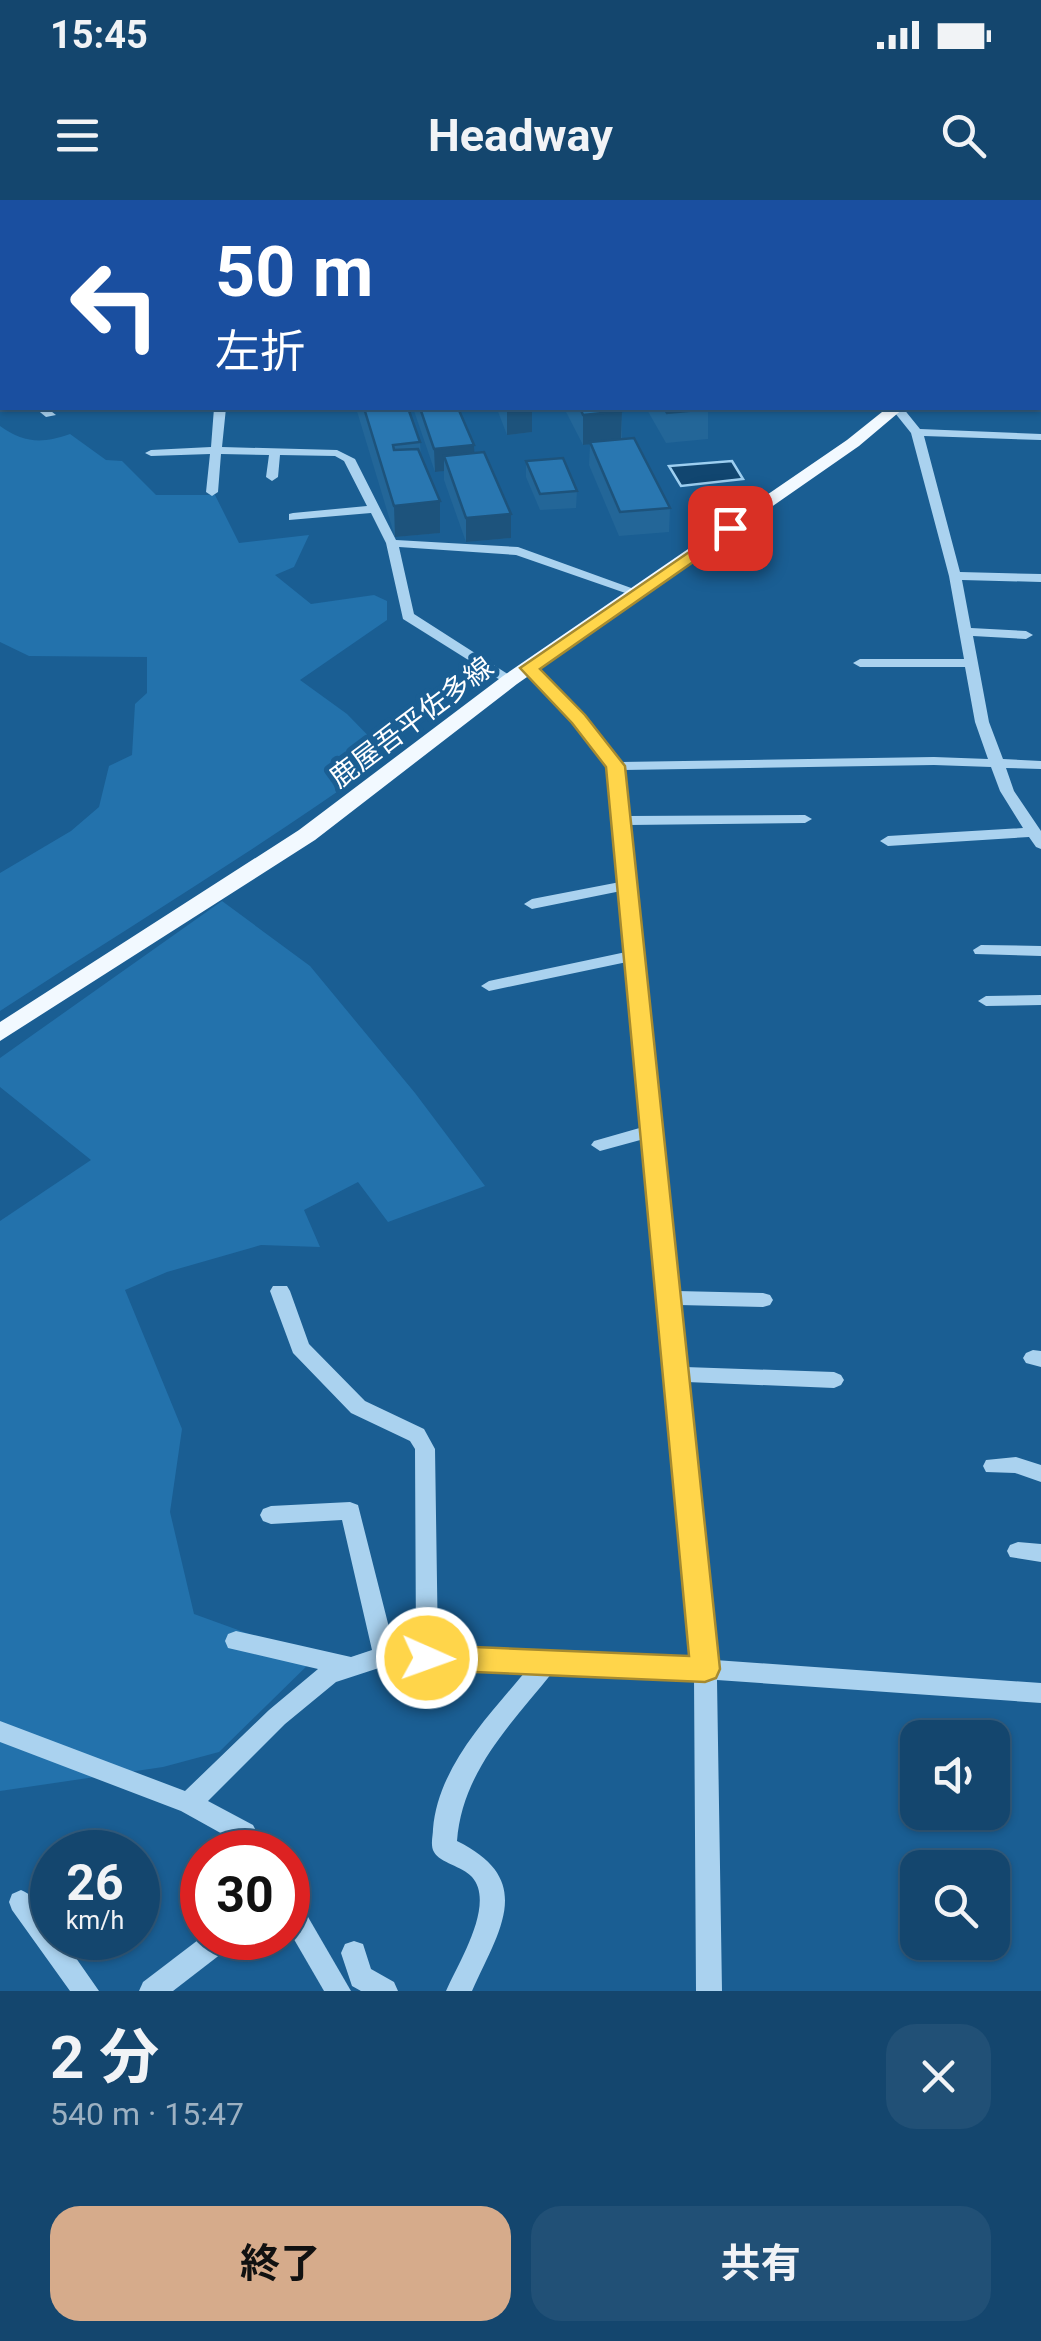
<!DOCTYPE html>
<html lang="ja">
<meta charset="utf-8">
<style>
body{margin:0;font-family:Roboto,"Noto Sans JP",sans-serif;background:#215076;color:#f1f3f6;height:100vh;display:flex;flex-direction:column;font-size:38px;white-space:nowrap}
*{box-sizing:border-box;margin:0}
p{font-size:32px;color:#9db1c2}
.icon{flex:none;width:55px;height:55px;fill:none;stroke:currentColor;stroke-width:2;stroke-linecap:round;stroke-linejoin:round}
.map{position:relative;height:1791px;overflow:hidden}
.drawer{display:flex;flex-direction:column;background:#14466e;flex:1}
.drawer>*{flex:none}
.hud{position:absolute;left:0px;top:0px;width:1042px;height:210px;box-shadow:0 2px 8px #0004,0 0 0 2px #335e81;background:#1a4fa0;color:#fff;overflow:hidden}
.buttons{position:absolute;left:900px;top:1520px;display:grid;gap:20px}
.buttons a{display:grid;place-items:center;width:110px;height:110px;border-radius:20px;background:#14466e;box-shadow:0 2px 8px #0004,0 0 0 2px #335e81;font-size:50px}
.speed{position:absolute;left:30px;top:1630px;display:flex;gap:20px;font-size:50px;font-weight:700;text-align:center}
.speed>*{display:grid;place-content:center;width:130px;height:130px;border-radius:50%;background:#14466e;box-shadow:0 2px 8px #0004,0 0 0 2px #335e81;line-height:1}
.speed small{font-size:25px;font-weight:400}
.speed .limit{border:15px solid #d22;background:#fff;color:#111}
.pin{position:absolute;display:grid;place-items:center;width:85px;height:85px;color:#fff;margin:-42px;border-radius:20px;box-shadow:0 5px 15px #0006}
.me{position:absolute;width:110px;margin:-55px;rotate:92deg;stroke-linejoin:round;filter:drop-shadow(0 0 8px #0008)}
.turn{display:flex;align-items:center;gap:35px;height:210px;padding:0 50px;font-size:45px}
.turn .icon{width:130px;height:130px;stroke-width:2.5}
.turn b{display:block;font-size:70px;line-height:85px}
.round{display:grid;place-items:center;flex:none;width:105px;height:105px;border-radius:30px;background:#215076}
.headline{display:flex;align-items:center;justify-content:space-between;height:170px;padding:0 50px}
h1{font-size:60px;font-weight:700;line-height:75px}
.action{display:flex;gap:20px;margin-top:auto;padding:20px 50px}
.action a{flex:1;height:115px;border-radius:30px;background:#d6ab8b;color:#111;font-size:40px;font-weight:700;line-height:115px;text-align:center}
.action a+a{background:#215076;color:#f1f3f6}
.status{display:flex;justify-content:space-between;align-items:center;height:70px;padding:0 50px;background:#14466e;direction:ltr}
.status svg{height:28px;fill:currentColor}
header{display:flex;justify-content:space-between;align-items:center;height:130px;padding:0 50px;background:#14466e;font-size:45px;font-weight:700}
.map>svg:first-child{display:block}
.green{fill:#2372ac}
.water{fill:#114670;stroke:#9dcff1;stroke-width:2.5}
.lines{fill:none;stroke-linecap:round;stroke-linejoin:round}
.minor{fill:#aad2ef;fill-rule:evenodd}
.major{fill:#f2f9ff;fill-rule:evenodd}
.wall{fill:#236698}
.shaded-wall{fill:#1d537c}
.building{fill:#2977b1;stroke:#1d537c;stroke-width:2.5}
.route{fill:#ffd54a;stroke:#a68a30;stroke-width:2.5}
.labels{text-anchor:middle;stroke-width:10;stroke-linejoin:round;paint-order:stroke}
.street-label{font-size:28px;fill:#fff;stroke:#1a5e93}
</style>
<div class="status"><b>15:45</b><svg viewBox="0 0 49 12"><path d="M0 12V9h3v3zM5 12V6h3v6zM10 12V3h3v9zM15 12V0h3v12zM26 1h20v11H26zM47 4h2v5h-2z"/></svg></div>
<header><svg class="icon" aria-label="menu" viewBox="0 0 24 24"><path d="M4 6h16M4 12h16M4 18h16"/></svg>Headway<svg class="icon" aria-label="search" viewBox="0 0 24 24"><circle cx="10" cy="10" r="6"/><path d="M15 15l6 6"/></svg></header>
<div class="map">
<svg width="1041" height="1791" viewBox="0 0 1041 1791">
<rect width="100%" height="100%" fill="#1a5e93"/>
<!-- green -->
<g class="green">
<path d="M 0,226 C 24,243 42,244 70,234 L 106,260 L 122,261 L 156,295 L 215,295 L 239,343 L 309,335 L 294,367 L 275,375 L 311,404 L 374,395 L 387,401 L 387,420 L 300,480 L 347,514 L 388,556 C 262,647 130,726 0,811 L 0,673 L 71,631 L 99,607 L 109,566 L 132,555 L 135,504 L 147,493 L 147,457 L 29,456 L 0,442 Z"/>
<path d="M 222,701 L 310,766 L 415,893 L 485,986 L 388,1022 L 358,982 L 304,1010 L 320,1047 L 261,1045 L 167,1072 L 125,1090 L 182,1229 L 170,1312 L 194,1414 L 315,1458 L 219,1552 L 163,1567 L 0,1591 L 0,1021 L 91,960 L 0,887 L 0,858 Z"/>
</g>
<!-- water -->
<path class="water" d="M 732,261 L 743,279 L 681,286 L 669,266 Z"/>
<g class="lines">
<!-- minor -->
<g class="minor">
<path d="M 421,0 L 465,0 L 467,2 L 425,2 Z"/>
<rect x="0" y="33" width="2" height="6"/>
<path d="M 0,96 L 2,96 L 2,105 L 0,106 Z"/>
<rect x="0" y="118" width="2" height="6"/>
<rect x="1040" y="128" width="1" height="6"/>
<rect x="1040" y="149" width="1" height="6"/>
<path d="M 35,208 L 47,208 L 56,215 L 46,217 Z"/>
<path d="M 214,208 L 226,208 L 222,247 L 337,250 L 355,259 L 396,340 L 518,347 L 645,393 L 639,397 L 634,396 L 516,355 L 399,347 L 414,414 L 517,480 L 515,483 L 505,483 L 403,419 L 386,343 L 371,313 L 289,320 L 289,314 L 293,313 L 367,306 L 344,261 L 335,256 L 280,255 L 278,277 L 272,281 L 266,277 L 269,255 L 221,254 L 218,292 L 212,296 L 206,292 L 210,254 L 151,256 L 145,253 L 151,250 L 211,247 Z"/>
<path d="M 891,208 L 903,208 L 920,229 L 1041,234 L 1041,240 L 924,236 L 960,372 L 1041,374 L 1041,382 L 962,380 L 971,428 L 1026,431 L 1033,435 L 1026,439 L 973,436 L 989,522 L 1003,559 L 1041,561 L 1041,569 L 1006,568 L 1014,591 L 1041,631 L 1041,649 L 1036,647 L 1029,637 L 888,646 L 880,641 L 888,636 L 1023,628 L 1000,591 L 991,567 L 934,565 L 624,570 L 628,616 L 805,615 L 812,619 L 805,623 L 629,625 L 677,1091 L 763,1093 L 770,1095 L 773,1100 L 770,1105 L 763,1107 L 679,1105 L 685,1167 L 834,1172 L 841,1175 L 844,1180 L 841,1185 L 834,1188 L 687,1182 L 715,1460 L 1041,1483 L 1041,1503 L 717,1480 L 722,1791 L 696,1791 L 694,1478 L 552,1473 C 511,1524 462,1572 457,1641 C 536,1680 500,1729 472,1791 L 446,1791 C 458,1763 496,1704 472,1677 C 462,1666 440,1663 434,1652 C 430,1645 433,1636 433,1629 C 438,1567 488,1517 525,1472 L 385,1466 L 336,1482 L 285,1524 L 208,1601 L 253,1625 L 267,1652 L 242,1652 L 235,1641 L 181,1611 L 0,1542 L 0,1521 L 185,1591 L 269,1510 L 318,1469 L 228,1448 L 225,1441 L 228,1434 L 236,1431 L 351,1457 L 372,1450 L 342,1320 L 271,1324 L 263,1321 L 260,1315 L 263,1309 L 271,1306 L 350,1302 L 358,1305 L 394,1447 L 416,1447 L 415,1249 L 410,1241 L 351,1213 L 293,1153 L 270,1091 L 273,1086 L 287,1086 L 290,1091 L 309,1144 L 365,1201 L 424,1229 L 435,1249 L 438,1448 L 693,1459 L 644,939 L 600,951 L 591,945 L 594,941 L 643,927 L 627,762 L 489,791 L 481,786 L 489,781 L 626,752 L 621,691 L 532,709 L 524,704 L 532,699 L 620,682 L 609,566 L 574,522 L 522,469 L 529,465 L 534,466 L 584,516 L 620,562 L 934,557 L 988,559 L 975,522 L 965,467 L 860,467 L 853,463 L 860,459 L 964,459 L 949,376 L 911,233 Z"/>
<path d="M 981,745 L 1041,746 L 1041,756 L 975,754 L 973,750 Z"/>
<path d="M 1041,795 L 1041,805 L 986,806 L 978,801 L 986,796 Z"/>
<path d="M 1033,1150 L 1041,1151 L 1041,1167 L 1026,1163 L 1023,1158 L 1026,1153 Z"/>
<path d="M 1016,1257 L 1041,1265 L 1041,1282 L 1015,1273 L 986,1272 L 983,1266 L 986,1260 Z"/>
<path d="M 1018,1342 L 1041,1344 L 1041,1362 L 1010,1357 L 1007,1351 L 1010,1345 Z"/>
<path d="M 21,1690 C 38,1697 52,1720 52,1738 L 62,1738 L 99,1791 L 70,1791 L 12,1710 L 9,1702 L 12,1694 Z"/>
<path d="M 288,1694 L 297,1698 L 351,1791 L 324,1791 L 288,1729 Z"/>
<path d="M 202,1737 L 234,1738 L 230,1747 L 173,1791 L 139,1791 L 143,1782 Z"/>
<path d="M 354,1741 L 363,1744 L 371,1769 L 394,1782 L 398,1791 L 361,1791 L 352,1786 L 341,1753 L 345,1744 Z"/>
</g>
<!-- major -->
<path class="major" d="M 887,208 L 904,208 L 859,246 L 517,484 L 315,640 L 0,841 L 0,822 L 299,630 L 503,476 L 847,240 Z"/>
</g>
<!-- wall -->
<g class="wall">
<path d="M 356,208 L 408,208 L 420,242 L 421,256 L 440,333 L 395,337 Z"/>
<path d="M 413,208 L 458,208 L 474,245 L 474,253 L 511,338 L 466,342 L 444,280 L 444,271 L 435,272 Z"/>
<path d="M 483,208 L 532,208 L 532,232 L 507,235 L 497,209 L 484,209 Z"/>
<path d="M 564,208 L 620,208 L 622,211 L 622,239 L 670,308 L 669,332 L 619,336 L 589,265 L 590,244 L 583,245 Z"/>
<path d="M 646,208 L 708,208 L 708,239 L 666,243 Z"/>
<path d="M 526,261 L 577,291 L 576,308 L 540,310 L 526,277 Z"/>
</g>
<!-- shaded-wall -->
<g class="shaded-wall">
<path d="M 507,208 L 532,208 L 532,232 L 507,235 Z"/>
<path d="M 622,211 L 621,241 L 583,245 L 583,215 Z"/>
<path d="M 474,245 L 475,268 L 444,256 L 444,271 L 435,272 L 434,249 Z"/>
<path d="M 440,301 L 440,333 L 395,337 L 394,306 Z"/>
<path d="M 511,314 L 511,338 L 466,342 L 466,318 Z"/>
</g>
<!-- building -->
<g class="building">
<path d="M 364,208 L 408,208 L 420,242 L 393,245 L 394,250 L 418,249 L 440,301 L 394,306 Z"/>
<path d="M 420,208 L 458,208 L 474,245 L 434,249 Z"/>
<path d="M 580,208 L 620,208 L 622,211 L 583,215 Z"/>
<path d="M 664,208 L 708,208 L 709,209 L 667,213 Z"/>
<path d="M 634,238 L 670,308 L 620,312 L 590,242 Z"/>
<path d="M 484,252 L 511,314 L 466,318 L 444,256 Z"/>
<path d="M 563,258 L 577,291 L 540,294 L 526,261 Z"/>
</g>
<!-- route -->
<path class="route" d="M 730,324 L 736,325 L 736,332 L 540,469 L 585,515 L 625,566 L 720,1469 L 716,1478 L 705,1482 L 427,1470 L 417,1467 L 413,1458 L 417,1449 L 427,1445 L 689,1456 L 606,567 L 572,523 L 520,468 Z"/>
<g class="labels">
<!-- street labels -->
<g class="street-label">
<text transform="translate(411 522) rotate(-37)" y="10">鹿屋吾平佐多線</text>
</g>
</g>
</svg>
<div class="buttons">
<a><svg class="icon" aria-label="sound" viewBox="0 0 24 24"><path d="M4 9h4l5-4v14l-5-4H4zM17 9q2 3 0 6"/></svg></a>
<a><svg class="icon" aria-label="search" viewBox="0 0 24 24"><circle cx="10" cy="10" r="6"/><path d="M15 15l6 6"/></svg></a>
</div>
<div class="speed"><div>26<small>km/h</small></div><div class="limit">30</div></div>
<div class="pin" style="left:730px;top:328px;background:#d93025"><svg class="icon" aria-label="arrive" viewBox="0 0 24 24"><path d="M6 21V4h12l-3 4 3 4H6"/></svg></div>
<svg class="me" style="left:427px;top:1458px" viewBox="-20 -20 40 40"><circle r="17" fill="#ffd54a" stroke="#fff" stroke-width="3"/><path d="M0-11L8 9 0 5-8 9z" fill="#fff"/></svg>
<div class="hud">
<div class="turn"><svg class="icon" aria-label="left" viewBox="0 0 24 24"><path d="M17 20v-9H6M10 6l-5 5 5 5"/></svg><div><b>50 m</b>左折</div></div>
</div>
</div>
<section class="drawer">
<div class="headline"><div><h1>2 分</h1><p>540 m · 15:47</p></div><a class="round"><svg class="icon" aria-label="close" viewBox="0 0 24 24"><path d="M6 6l12 12M18 6L6 18"/></svg></a></div>
<div class="action"><a>終了</a><a>共有</a></div>
</section>
